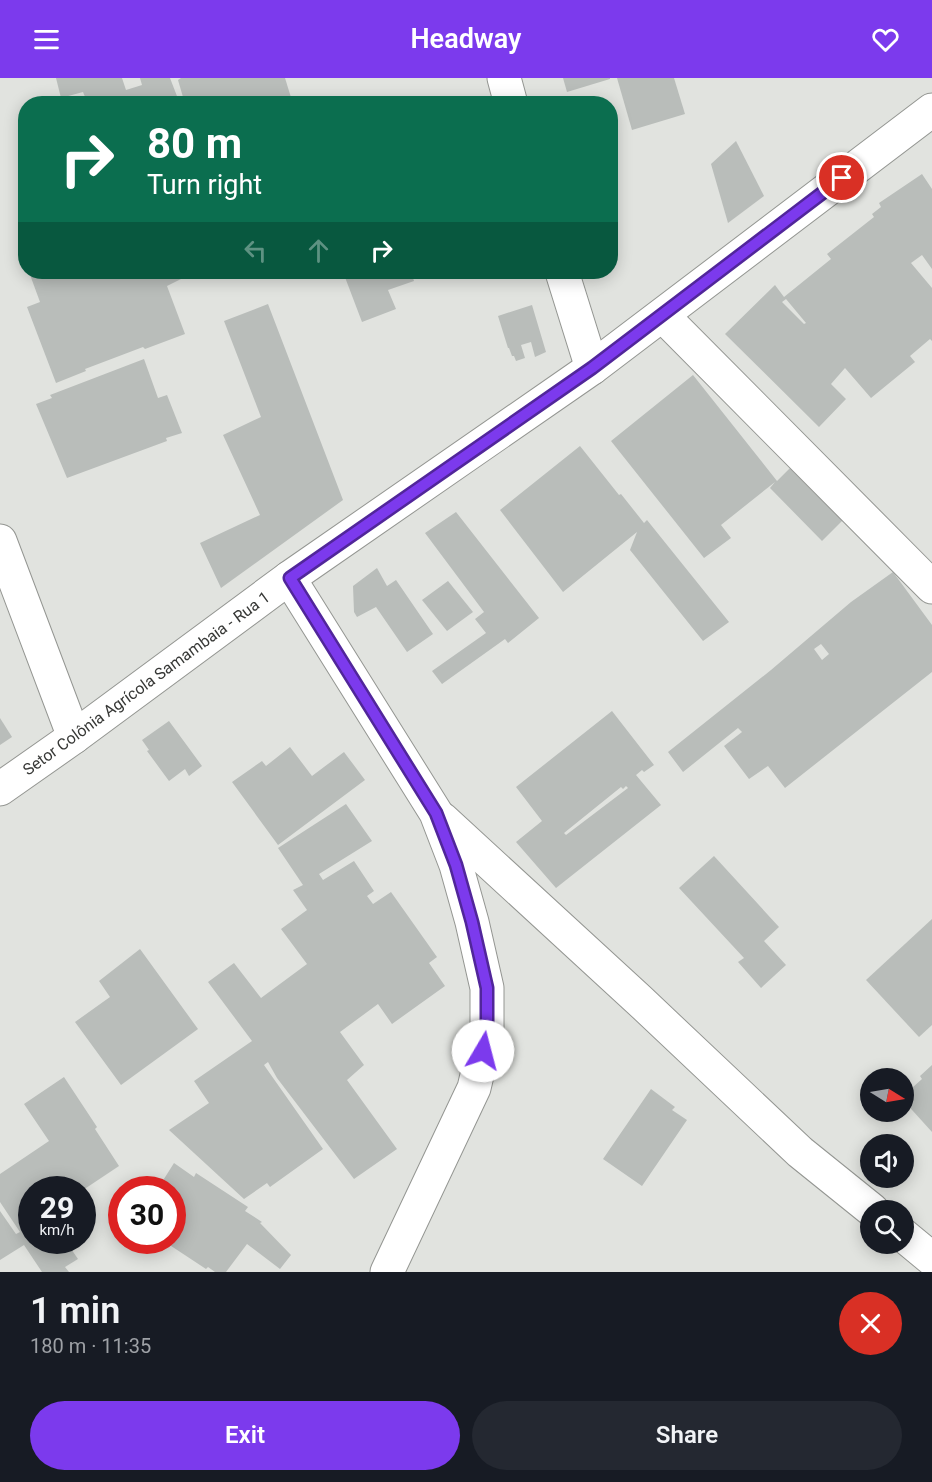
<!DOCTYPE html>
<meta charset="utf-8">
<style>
body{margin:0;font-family:Roboto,sans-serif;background:#242831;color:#f1f3f6;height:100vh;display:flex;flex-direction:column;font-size:22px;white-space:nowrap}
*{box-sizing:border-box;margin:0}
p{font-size:20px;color:#9ea1a6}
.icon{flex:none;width:33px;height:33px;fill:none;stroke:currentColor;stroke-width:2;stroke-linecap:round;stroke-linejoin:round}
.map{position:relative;height:1194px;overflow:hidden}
.sheet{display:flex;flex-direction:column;background:#171b24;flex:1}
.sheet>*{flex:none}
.banner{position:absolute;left:18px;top:18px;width:600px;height:183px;border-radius:24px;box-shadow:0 3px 15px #0003;background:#0b6e4f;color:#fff;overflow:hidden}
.needle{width:39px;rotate:101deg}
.controls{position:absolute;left:860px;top:990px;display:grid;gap:12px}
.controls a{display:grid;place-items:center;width:54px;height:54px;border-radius:50%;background:#171b24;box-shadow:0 3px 15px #0003;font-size:30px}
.speed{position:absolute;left:18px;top:1098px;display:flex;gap:12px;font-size:30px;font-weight:700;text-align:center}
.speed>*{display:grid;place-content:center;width:78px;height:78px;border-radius:50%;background:#171b24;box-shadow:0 3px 15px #0003;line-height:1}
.speed small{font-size:15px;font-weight:400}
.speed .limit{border:9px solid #d22;background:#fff;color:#111}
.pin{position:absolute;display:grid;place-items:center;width:51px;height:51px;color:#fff;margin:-26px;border:3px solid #fff;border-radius:50%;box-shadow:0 2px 6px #0007}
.me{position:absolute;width:66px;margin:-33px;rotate:8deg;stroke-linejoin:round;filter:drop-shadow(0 0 4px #0008)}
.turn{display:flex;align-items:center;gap:21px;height:126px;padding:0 30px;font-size:27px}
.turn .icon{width:78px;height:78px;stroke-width:2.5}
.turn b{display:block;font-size:42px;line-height:51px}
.lanes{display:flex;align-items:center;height:57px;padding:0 30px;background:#0003;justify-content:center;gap:30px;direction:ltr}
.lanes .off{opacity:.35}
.round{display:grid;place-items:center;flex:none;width:63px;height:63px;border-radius:32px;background:#242831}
.head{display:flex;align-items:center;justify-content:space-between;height:102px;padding:0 30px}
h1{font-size:36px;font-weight:600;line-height:45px}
.cta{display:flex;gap:12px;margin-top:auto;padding:12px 30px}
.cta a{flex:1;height:69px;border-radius:36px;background:#7c3aed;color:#fff;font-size:24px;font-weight:600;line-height:69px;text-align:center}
.cta a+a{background:#242831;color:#f1f3f6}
header{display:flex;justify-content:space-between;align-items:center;height:78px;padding:0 30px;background:#7c3aed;color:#fff;font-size:27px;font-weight:600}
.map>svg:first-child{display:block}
.building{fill:#b9bdba;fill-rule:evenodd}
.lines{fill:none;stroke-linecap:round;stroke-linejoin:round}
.minor-casing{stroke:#949692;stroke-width:35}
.tertiary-casing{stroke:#949692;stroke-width:35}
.minor{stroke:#fff;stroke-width:33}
.tertiary{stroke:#fff;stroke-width:33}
.route-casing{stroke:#51269a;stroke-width:15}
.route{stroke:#7c3aed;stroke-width:10}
.labels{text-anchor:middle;stroke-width:4.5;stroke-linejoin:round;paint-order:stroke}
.street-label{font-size:16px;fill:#373836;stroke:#fff}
</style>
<header><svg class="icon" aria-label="menu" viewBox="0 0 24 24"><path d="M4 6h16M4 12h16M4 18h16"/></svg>Headway<svg class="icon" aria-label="heart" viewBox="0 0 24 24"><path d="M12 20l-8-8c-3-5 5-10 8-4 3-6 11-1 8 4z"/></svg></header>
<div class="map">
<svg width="932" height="1194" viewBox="0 0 932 1194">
<rect width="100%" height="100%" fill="#e1e3df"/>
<!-- building -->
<g class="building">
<path d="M 56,0 L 122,0 L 126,12 L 142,7 L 140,0 L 170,0 L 180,26 L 88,26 L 83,14 L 61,20 Z"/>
<path d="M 181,0 L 285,0 L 293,26 L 185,26 L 178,2 Z"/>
<path d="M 563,0 L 610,0 L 610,1 L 567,14 Z"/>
<path d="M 617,0 L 674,0 L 685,36 L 632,52 Z"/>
<path d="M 736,63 L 764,118 L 728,145 L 711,86 Z"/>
<path d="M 922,96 L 932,111 L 932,191 L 922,177 L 911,185 L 932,210 L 932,263 L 930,261 L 910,278 L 915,284 L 871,320 L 845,290 L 831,306 L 846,321 L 819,349 L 725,256 L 775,207 L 784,219 L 831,181 L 827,176 L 874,139 L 872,136 L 881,129 L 879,125 ZM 786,221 L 806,245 L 804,246 L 782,224 Z"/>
<path d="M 29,194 L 183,194 L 185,199 L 167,208 L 185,256 L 145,271 L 143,269 L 85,291 L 86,293 L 56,305 L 27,229 L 40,224 Z"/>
<path d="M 343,194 L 411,194 L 414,203 L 388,212 L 396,231 L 362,244 Z"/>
<path d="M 268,226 L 343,422 L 221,510 L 200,465 L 260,437 L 223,357 L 261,339 L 224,243 Z"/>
<path d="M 532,227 L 546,274 L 535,279 L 531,264 L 521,267 L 525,280 L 516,283 L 514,278 L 512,278 L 509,270 L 508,270 L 498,238 Z"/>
<path d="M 144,281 L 158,320 L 167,317 L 182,355 L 166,360 L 167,363 L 67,400 L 36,326 L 52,320 L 50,317 Z"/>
<path d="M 693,297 L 777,403 L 791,389 L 843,442 L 822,463 L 770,410 L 775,404 L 721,447 L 731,460 L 704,480 L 611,363 Z"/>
<path d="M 580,368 L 619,417 L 621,416 L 644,445 L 647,442 L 729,544 L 703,563 L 630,472 L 637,454 L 563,514 L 500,432 Z"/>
<path d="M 456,434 L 539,540 L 508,565 L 505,561 L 442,606 L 432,593 L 486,555 L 475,541 L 484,534 L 425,455 Z"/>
<path d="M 377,490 L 387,508 L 396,502 L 433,556 L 407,574 L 376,529 L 357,539 L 354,534 L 353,508 Z"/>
<path d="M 893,494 L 932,547 L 932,594 L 785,710 L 768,688 L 749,701 L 724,668 L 742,654 L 738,650 L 683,694 L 668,674 L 771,592 L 851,524 ZM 821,566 L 829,576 L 822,582 L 814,571 Z"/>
<path d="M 448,503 L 473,534 L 447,553 L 422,522 Z"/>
<path d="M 612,633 L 654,687 L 644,694 L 642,692 L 636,697 L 661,727 L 556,810 L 516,764 L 542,743 L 516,709 ZM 626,708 L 628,710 L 566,757 L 564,755 L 621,709 L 623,711 Z"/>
<path d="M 0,640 L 12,659 L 0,667 Z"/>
<path d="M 169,643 L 202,688 L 189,698 L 185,691 L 169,703 L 147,673 L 149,672 L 142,662 Z"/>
<path d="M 290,669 L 312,698 L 344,674 L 365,702 L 278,767 L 232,704 L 262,683 L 266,688 Z"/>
<path d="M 346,726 L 372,763 L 319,796 L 323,802 L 354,783 L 374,813 L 367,818 L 373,826 L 391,814 L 437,879 L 429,885 L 445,908 L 392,946 L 378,926 L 340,954 L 364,987 L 347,1002 L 397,1071 L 354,1101 L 277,1000 L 268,984 L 264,987 L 323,1071 L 270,1109 L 267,1105 L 244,1121 L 169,1052 L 209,1025 L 194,1003 L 252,963 L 208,904 L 234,885 L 261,920 L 307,886 L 281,851 L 307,832 L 293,812 L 303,807 L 278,770 Z"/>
<path d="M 714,778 L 779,849 L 764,863 L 786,887 L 761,910 L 738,884 L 744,880 L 679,810 Z"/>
<path d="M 932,841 L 932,947 L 919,959 L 866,902 Z"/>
<path d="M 140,871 L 198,951 L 121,1007 L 75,944 L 110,919 L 99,903 Z"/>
<path d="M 932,987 L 932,1054 L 903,1022 L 903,1018 L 922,1001 L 920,998 Z"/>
<path d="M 64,999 L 97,1049 L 95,1051 L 119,1088 L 83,1112 L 32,1112 L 32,1162 L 65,1162 L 78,1181 L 65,1189 L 69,1194 L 42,1194 L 24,1167 L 0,1182 L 0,1133 L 16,1156 L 20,1154 L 0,1124 L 0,1096 L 49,1063 L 24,1026 Z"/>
<path d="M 651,1011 L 675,1029 L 672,1032 L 687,1042 L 642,1108 L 603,1081 Z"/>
<path d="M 174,1085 L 194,1099 L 196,1095 L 248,1129 L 245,1133 L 262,1144 L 260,1145 L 291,1177 L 280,1191 L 247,1166 L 226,1194 L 215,1194 L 208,1189 L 206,1191 L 162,1162 L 172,1162 L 172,1112 L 157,1112 Z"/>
</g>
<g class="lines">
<defs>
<g id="minor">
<path d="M 504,0 L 511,26"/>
<path d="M 562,194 L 592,290"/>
<path d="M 663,238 L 932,509"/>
<path d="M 0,463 L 74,659"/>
<path d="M 289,500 L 436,735 L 456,787 L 472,844 L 487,910 L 487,955 L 474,1010 L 387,1194"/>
<path d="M 442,741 L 639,922 L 800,1074 L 872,1132"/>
<path d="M 903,1157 L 932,1181"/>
</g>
<path id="tertiary" d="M 0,711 L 74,659 L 289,500 L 592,290 L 932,32"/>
</defs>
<!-- minor casing -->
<use href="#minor" class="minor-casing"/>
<!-- tertiary casing -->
<use href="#tertiary" class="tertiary-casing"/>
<!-- minor -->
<use href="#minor" class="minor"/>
<!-- tertiary -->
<use href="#tertiary" class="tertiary"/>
</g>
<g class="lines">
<defs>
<path id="route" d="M 483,973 L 487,955 L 487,910 L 472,844 L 456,787 L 436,735 L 290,500 L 592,290 L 842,100"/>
</defs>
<!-- route casing -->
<use href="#route" class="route-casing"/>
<!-- route -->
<use href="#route" class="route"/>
</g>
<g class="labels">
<!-- street labels -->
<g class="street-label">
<text transform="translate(146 605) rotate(-36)" y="6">Setor Colônia Agrícola Samambaia - Rua 1</text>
</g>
</g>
</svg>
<div class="controls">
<a><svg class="needle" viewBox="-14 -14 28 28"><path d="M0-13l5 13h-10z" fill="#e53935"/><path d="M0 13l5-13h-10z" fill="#9ea1a6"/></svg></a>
<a><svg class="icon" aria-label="sound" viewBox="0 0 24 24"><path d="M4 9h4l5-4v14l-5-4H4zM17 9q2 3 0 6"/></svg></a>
<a><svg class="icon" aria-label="search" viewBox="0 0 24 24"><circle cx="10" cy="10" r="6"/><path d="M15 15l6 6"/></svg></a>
</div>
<div class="speed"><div>29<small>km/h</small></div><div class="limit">30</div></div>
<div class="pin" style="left:842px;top:100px;background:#d93025"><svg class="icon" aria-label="arrive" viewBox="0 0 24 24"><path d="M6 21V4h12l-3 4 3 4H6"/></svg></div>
<svg class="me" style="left:483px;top:973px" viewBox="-20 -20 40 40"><circle r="19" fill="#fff"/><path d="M0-13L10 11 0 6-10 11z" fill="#7c3aed"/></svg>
<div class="banner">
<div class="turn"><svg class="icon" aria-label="right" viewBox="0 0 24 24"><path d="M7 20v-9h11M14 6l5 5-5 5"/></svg><div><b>80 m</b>Turn right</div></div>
<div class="lanes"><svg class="icon off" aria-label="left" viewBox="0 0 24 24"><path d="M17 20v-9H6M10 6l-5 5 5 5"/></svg><svg class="icon off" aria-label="ahead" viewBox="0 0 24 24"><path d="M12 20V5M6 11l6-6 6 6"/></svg><svg class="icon" aria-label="right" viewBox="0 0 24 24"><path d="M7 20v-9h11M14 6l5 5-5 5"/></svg></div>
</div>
</div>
<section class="sheet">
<div class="head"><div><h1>1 min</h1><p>180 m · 11:35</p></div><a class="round" style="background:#d93025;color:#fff"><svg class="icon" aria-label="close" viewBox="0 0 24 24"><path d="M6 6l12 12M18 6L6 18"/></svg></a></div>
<div class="cta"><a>Exit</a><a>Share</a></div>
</section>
